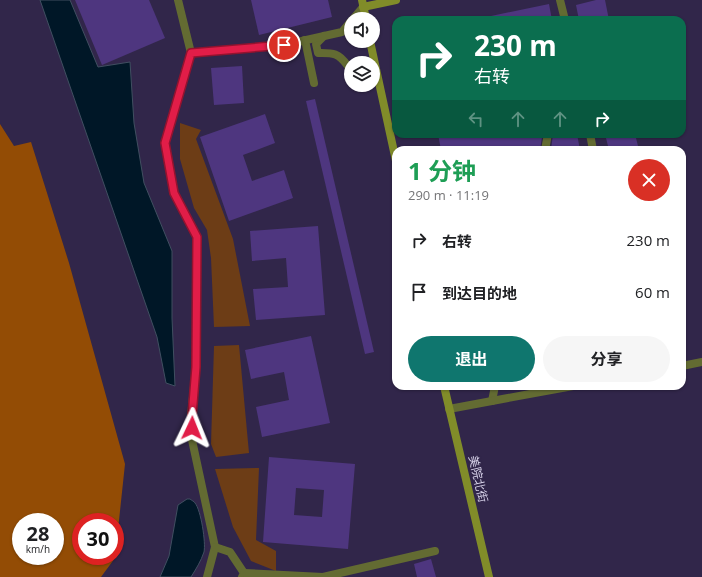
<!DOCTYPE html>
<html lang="zh">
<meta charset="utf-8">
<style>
body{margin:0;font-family:"Open Sans","Noto Sans SC",sans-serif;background:#f6f6f6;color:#202124;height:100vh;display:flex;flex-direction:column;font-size:15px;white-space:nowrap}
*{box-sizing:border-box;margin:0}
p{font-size:13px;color:#757577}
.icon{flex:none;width:22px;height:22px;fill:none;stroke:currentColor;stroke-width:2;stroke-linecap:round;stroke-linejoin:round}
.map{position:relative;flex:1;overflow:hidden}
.panel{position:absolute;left:392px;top:146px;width:294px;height:244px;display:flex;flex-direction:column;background:#fff;border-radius:12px;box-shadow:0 1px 3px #0004}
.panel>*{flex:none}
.hud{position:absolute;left:392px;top:16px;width:294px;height:122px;border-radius:12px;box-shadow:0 1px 3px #0004;background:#0b6e4f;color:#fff;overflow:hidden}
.tools{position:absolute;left:344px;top:12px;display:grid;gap:8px}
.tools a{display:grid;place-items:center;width:36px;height:36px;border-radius:50%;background:#fff;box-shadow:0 1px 3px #0004;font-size:20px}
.speed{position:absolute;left:12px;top:513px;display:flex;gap:8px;font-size:20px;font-weight:700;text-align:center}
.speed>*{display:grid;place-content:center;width:52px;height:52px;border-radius:50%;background:#fff;box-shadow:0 1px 3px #0004;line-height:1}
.speed small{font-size:10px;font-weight:400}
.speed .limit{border:6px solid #d22;background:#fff;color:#111}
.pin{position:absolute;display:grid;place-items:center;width:34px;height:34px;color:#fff;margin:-17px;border:2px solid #fff;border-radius:50%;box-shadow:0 1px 4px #0007}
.me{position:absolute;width:44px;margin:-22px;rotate:2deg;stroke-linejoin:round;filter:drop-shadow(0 0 3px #0008)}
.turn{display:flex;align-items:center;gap:14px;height:84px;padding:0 16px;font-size:18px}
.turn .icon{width:52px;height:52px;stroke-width:2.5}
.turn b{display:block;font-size:28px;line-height:34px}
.lanes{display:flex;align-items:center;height:38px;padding:0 16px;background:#0003;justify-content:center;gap:20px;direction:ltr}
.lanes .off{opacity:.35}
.round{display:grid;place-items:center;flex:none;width:42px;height:42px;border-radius:21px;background:#f6f6f6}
.head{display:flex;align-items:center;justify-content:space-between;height:68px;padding:0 16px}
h1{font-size:24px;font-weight:700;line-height:30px;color:#1e9e55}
.button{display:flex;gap:8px;margin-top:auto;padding:8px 16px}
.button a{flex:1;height:46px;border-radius:24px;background:#0f766e;color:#fff;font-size:16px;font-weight:700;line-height:46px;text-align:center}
.button a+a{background:#f6f6f6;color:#202124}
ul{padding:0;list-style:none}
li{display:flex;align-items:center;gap:12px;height:52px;padding:0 16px}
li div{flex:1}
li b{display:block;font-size:15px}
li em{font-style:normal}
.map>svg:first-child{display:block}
.green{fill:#6d3d16}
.forest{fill:#934c05;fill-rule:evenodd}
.water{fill:#001727;stroke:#404f61}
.building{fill:#4e367f;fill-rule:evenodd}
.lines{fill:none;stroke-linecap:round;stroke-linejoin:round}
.street{stroke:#636b32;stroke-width:8}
.secondary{stroke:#818c29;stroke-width:8}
.route-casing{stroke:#92132f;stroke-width:10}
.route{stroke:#e11d48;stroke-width:7}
.labels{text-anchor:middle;stroke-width:4;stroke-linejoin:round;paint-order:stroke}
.street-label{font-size:12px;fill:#d6d1e8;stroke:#31264a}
</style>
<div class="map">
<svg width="702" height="577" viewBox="0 0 702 577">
<rect width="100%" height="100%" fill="#31264a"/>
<!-- green -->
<g class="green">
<path d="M 180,123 L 201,130 L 196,139 L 233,239 L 250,326 L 214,327 L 211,258 L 207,230 L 194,208 L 180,159 Z"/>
<path d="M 239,345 L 249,453 L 216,457 L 211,444 L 214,346 Z"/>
<path d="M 259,468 L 256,540 L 276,551 L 276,571 L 251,561 L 233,527 L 215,469 Z"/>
</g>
<!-- forest -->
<path class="forest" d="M 0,124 L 14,146 L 31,142 L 69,263 L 125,464 L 115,558 L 101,577 L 0,577 ZM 21,522 L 55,522 L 55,556 L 21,556 ZM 81,522 L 115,522 L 115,556 L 81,556 Z"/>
<!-- water -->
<g class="water">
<path d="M 40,0 L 70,0 L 98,67 L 130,62 L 134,123 L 144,183 L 172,251 L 172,318 L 175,386 L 166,383 L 157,337 Z"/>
<path d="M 187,499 L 190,499 C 191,500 195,502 195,503 C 201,510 206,543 204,552 C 201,561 196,569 191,577 L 160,577 L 169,556 L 178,505 Z"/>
</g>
<!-- building -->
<g class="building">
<path d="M 75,0 L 149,0 L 165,38 L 102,65 Z"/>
<path d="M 251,0 L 328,0 L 332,17 L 259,35 Z"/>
<path d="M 596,0 L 605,0 L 609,20 L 579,20 L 576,5 Z"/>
<path d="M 549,4 L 552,20 L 492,20 L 491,16 Z"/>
<path d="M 242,66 L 244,103 L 214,105 L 211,68 Z"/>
<path d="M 315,99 L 374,352 L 365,354 L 306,101 Z"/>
<path d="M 265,114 L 275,143 L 243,155 L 252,181 L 284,170 L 293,198 L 229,221 L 200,137 Z"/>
<path d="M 438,134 L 536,134 L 542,137 L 540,150 L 441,150 Z"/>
<path d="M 553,134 L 577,134 L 580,150 L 551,150 Z"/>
<path d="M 605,134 L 635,134 L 639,150 L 609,150 Z"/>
<path d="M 318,226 L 325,315 L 256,320 L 253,289 L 288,287 L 286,258 L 252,261 L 250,231 Z"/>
<path d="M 311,336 L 330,423 L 262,437 L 256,407 L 289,400 L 284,372 L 251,379 L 245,350 Z"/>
<path d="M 269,457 L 355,464 L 348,549 L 263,542 ZM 296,488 L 324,490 L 322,517 L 294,515 Z"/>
<path d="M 431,559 L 436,577 L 417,577 L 414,564 Z"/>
</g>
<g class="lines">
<!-- street -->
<g class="street">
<path d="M 178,0 L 191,53 L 165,143 L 174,193 L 197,237 L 196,367 L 191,416 L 192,440 L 215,547 L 207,577"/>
<path d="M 560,0 L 565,20"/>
<path d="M 353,19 L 363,7"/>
<path d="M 324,36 L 316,44 L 318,53 C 332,53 338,52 347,65"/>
<path d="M 305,40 L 314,83"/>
<path d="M 191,53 L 284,45 L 342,32 L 351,21"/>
<path d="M 590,134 L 593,150"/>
<path d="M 545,150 L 548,134"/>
<path d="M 682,366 L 702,362"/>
<path d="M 492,401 L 495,386"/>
<path d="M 449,409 L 573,386"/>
<path d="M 215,547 L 230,552 L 244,573 L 242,577"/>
<path d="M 244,573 L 323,577 L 435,551"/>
</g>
<!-- secondary -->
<g class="secondary">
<path d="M 362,0 L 366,19"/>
<path d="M 363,7 L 396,0"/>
<path d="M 370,41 L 396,161"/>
<path d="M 444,386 L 489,577"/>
</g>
</g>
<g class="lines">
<defs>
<path id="route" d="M 192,428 L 192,416 L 196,367 L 197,237 L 174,193 L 165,143 L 191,53 L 284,45"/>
</defs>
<!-- route casing -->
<use href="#route" class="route-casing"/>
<!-- route -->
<use href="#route" class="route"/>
</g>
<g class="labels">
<!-- street labels -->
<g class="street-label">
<text transform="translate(478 479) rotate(77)" y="4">美院北街</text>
</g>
</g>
</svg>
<div class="tools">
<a><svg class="icon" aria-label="sound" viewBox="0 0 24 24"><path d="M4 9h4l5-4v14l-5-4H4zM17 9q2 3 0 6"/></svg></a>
<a><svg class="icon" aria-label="layers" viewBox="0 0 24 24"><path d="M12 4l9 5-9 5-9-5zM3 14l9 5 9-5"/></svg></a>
</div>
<div class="speed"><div>28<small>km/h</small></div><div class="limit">30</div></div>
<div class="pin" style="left:284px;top:45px;background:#d93025"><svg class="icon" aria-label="arrive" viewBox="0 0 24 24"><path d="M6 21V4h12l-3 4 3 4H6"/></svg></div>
<svg class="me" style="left:192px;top:428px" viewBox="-20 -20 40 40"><path d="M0-17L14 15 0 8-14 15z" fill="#e11d48" stroke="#fff" stroke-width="4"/></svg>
<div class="hud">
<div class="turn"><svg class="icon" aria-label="right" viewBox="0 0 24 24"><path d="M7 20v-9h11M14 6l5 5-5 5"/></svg><div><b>230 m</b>右转</div></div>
<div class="lanes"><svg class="icon off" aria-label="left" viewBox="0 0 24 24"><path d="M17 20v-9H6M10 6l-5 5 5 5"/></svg><svg class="icon off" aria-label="ahead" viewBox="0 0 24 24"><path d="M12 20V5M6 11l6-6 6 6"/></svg><svg class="icon off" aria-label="ahead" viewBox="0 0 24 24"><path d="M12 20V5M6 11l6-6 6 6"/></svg><svg class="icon" aria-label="right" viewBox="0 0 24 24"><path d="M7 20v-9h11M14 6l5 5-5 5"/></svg></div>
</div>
<section class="panel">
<div class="head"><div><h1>1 分钟</h1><p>290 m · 11:19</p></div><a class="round" style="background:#d93025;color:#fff"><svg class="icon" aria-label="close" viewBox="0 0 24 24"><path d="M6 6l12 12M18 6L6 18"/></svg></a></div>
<ul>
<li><svg class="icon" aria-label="right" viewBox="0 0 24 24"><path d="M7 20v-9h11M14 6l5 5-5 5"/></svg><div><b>右转</b></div><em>230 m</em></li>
<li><svg class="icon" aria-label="arrive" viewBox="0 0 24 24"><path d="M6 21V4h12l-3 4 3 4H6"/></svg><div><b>到达目的地</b></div><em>60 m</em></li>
</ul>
<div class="button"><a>退出</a><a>分享</a></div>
</section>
</div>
